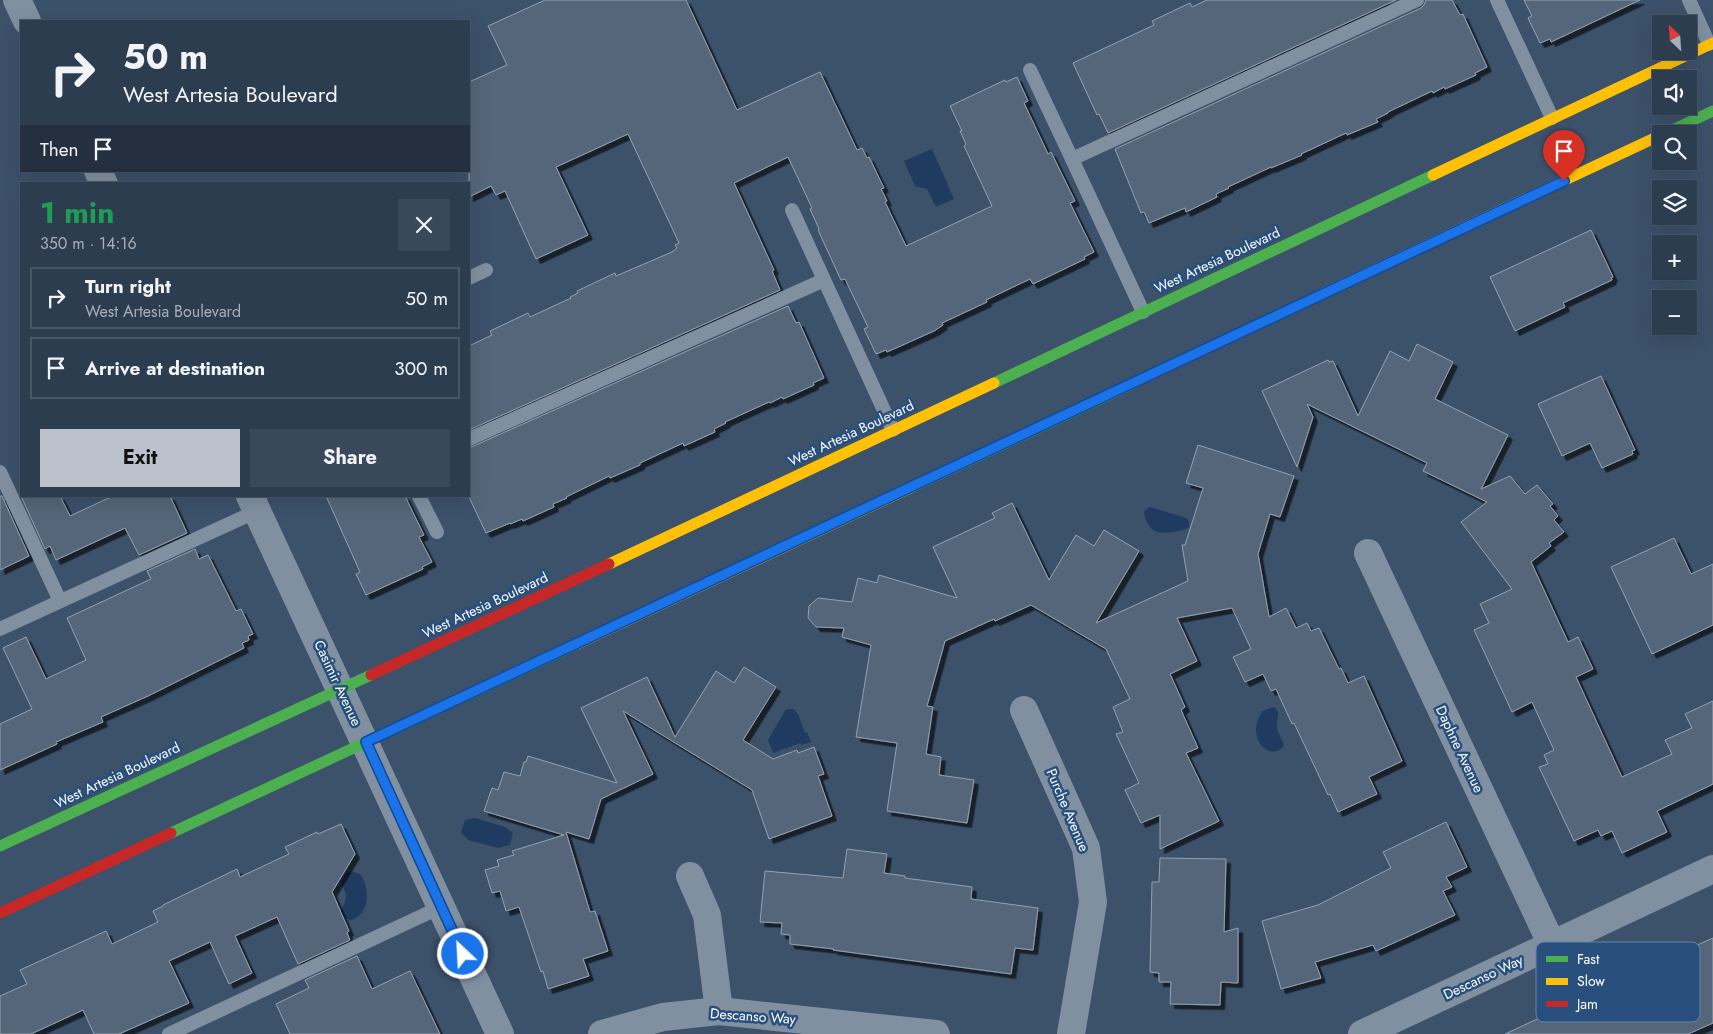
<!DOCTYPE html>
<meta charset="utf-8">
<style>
body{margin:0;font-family:Jost,sans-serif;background:#39485a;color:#f1f3f6;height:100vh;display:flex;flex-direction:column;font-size:19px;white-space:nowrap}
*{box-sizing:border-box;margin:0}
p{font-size:16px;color:#a7aeb7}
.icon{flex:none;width:28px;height:28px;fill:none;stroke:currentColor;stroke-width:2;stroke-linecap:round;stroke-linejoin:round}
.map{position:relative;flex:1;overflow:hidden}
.details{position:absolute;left:20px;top:182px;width:450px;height:315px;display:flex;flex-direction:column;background:#2d3d50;border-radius:0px;box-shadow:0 5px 20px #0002,0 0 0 1px #485667}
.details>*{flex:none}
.banner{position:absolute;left:20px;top:20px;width:450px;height:152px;border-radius:0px;box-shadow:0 5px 20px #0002,0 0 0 1px #485667;background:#2d3d50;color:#f1f3f6;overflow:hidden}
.needle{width:32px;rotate:335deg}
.tools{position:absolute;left:1652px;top:15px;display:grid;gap:10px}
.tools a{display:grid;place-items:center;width:45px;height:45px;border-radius:0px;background:#2d3d50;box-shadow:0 5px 20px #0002,0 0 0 1px #485667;font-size:25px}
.pin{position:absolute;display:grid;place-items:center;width:42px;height:42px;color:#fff;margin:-51px -21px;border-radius:50% 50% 50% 0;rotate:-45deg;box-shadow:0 0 5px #0007}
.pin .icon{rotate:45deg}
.me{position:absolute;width:55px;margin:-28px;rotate:335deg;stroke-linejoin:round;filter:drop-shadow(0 0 4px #0008)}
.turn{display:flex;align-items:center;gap:18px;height:105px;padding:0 20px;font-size:22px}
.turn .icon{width:65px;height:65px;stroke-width:2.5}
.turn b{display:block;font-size:35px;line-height:42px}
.then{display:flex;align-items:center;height:48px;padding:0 20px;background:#0003;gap:10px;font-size:19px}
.round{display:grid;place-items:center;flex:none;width:52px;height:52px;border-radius:0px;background:#39485a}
.summary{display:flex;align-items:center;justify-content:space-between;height:85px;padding:0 20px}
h1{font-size:30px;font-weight:700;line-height:38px;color:#1e9e55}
.primary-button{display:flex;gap:10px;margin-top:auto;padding:10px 20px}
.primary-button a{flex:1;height:58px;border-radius:0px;background:#bbc2cb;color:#111;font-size:20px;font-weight:700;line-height:58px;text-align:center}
.primary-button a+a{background:#39485a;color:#f1f3f6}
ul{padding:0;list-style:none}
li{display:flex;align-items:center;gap:15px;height:62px;margin:0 10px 8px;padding:0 10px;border:2px solid #485667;border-radius:0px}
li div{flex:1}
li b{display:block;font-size:19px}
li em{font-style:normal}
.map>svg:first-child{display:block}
.water{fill:#1f3c60}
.building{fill:#55667a;stroke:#94a1b0;filter:url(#shadow)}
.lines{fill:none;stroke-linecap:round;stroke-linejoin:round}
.lane{stroke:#8190a1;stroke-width:14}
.street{stroke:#8190a1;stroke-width:28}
.fast{stroke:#4caf50;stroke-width:11}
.slow{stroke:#ffc107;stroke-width:11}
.jam{stroke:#c62828;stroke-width:11}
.route-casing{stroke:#114b97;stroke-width:12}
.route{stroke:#1a73e8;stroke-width:9}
.labels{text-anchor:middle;stroke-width:5;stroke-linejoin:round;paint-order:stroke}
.street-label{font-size:14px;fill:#fff;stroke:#284f7e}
.key{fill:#284f7e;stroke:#6884a5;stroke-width:1}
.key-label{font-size:14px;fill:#fff}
</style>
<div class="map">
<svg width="1713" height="1034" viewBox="0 0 1713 1034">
<defs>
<filter id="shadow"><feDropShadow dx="4.5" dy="4.5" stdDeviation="0" flood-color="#0009"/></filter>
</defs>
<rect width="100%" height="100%" fill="#3c516a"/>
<!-- water -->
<g class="water">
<path d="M 932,149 L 954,199 L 936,207 L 927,189 L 915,186 L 904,161 Z"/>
<path d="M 1150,507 L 1186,518 L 1189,521 L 1189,527 C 1184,530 1179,531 1173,532 C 1156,535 1147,530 1144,512 L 1146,509 Z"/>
<path d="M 1274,707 C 1282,713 1276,718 1277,726 C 1277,733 1283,739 1284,746 C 1271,760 1256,745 1256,730 C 1256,723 1259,717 1262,711 Z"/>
<path d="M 786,709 L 794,709 L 798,714 L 805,733 L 807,732 L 811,742 L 801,745 L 800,743 L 773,753 L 768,740 Z"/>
<path d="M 475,818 L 505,827 L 513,833 L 510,845 L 498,848 L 468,840 L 461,832 L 465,820 Z"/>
<path d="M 351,871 L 360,874 C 370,887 371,916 350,920 C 334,914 345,907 346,897 C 347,892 342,887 341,882 L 346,874 Z"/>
</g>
<!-- building -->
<g class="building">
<path d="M 545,0 L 686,0 L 737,110 L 820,72 L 857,150 L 862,148 L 867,158 L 869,157 L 884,188 L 881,189 L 887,201 L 885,202 L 906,246 L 992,206 L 964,146 L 966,144 L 960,131 L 962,131 L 950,106 L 1005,80 L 1006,82 L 1017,77 L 1028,101 L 1024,103 L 1048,154 L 1051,152 L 1075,201 L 1070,203 L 1094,252 L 1084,257 L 1085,259 L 1033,284 L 1030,279 L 986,300 L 987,302 L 942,323 L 943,325 L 934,331 L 887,352 L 886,350 L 876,354 L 864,329 L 868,327 L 845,279 L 841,280 L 818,230 L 819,229 L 810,209 L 812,208 L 788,157 L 734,183 L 774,270 L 772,271 L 780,290 L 469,430 L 469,346 L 492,335 L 490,331 L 528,313 L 530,317 L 571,298 L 570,297 L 578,293 L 577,291 L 615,273 L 616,276 L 672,252 L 677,248 L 675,245 L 679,243 L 628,134 L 556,167 L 588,235 L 536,259 L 505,191 L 496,195 L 491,186 L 469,197 L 469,82 L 507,65 L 488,26 Z"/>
<path d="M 1207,0 L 1396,0 L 1108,133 L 1099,114 L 1097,115 L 1073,63 L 1154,25 L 1152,21 L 1190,3 L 1192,7 Z"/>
<path d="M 1426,0 L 1452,0 L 1460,15 L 1463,14 L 1487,67 L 1475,73 L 1476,75 L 1445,89 L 1444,87 L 1433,93 L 1432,91 L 1388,112 L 1388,113 L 1376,119 L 1378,122 L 1347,135 L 1346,133 L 1301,154 L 1302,155 L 1271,168 L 1271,167 L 1228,187 L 1229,188 L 1216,194 L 1217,197 L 1186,212 L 1185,208 L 1149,223 L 1144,212 L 1141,213 L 1115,149 L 1421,8 L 1424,5 Z"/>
<path d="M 1524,0 L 1640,0 L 1551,42 L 1550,39 L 1540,43 L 1528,18 L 1532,16 Z"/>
<path d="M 1591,230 L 1613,277 L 1611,278 L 1612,280 L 1563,303 L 1565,307 L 1515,331 L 1490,277 Z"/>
<path d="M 788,306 L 796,323 L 799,322 L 824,378 L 813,383 L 814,385 L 783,399 L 782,397 L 770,403 L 769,402 L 725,422 L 726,423 L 714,429 L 715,432 L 684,446 L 683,443 L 640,463 L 640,465 L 610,478 L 609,476 L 566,497 L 567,498 L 553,504 L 554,507 L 523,521 L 522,519 L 510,524 L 510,523 L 486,533 L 469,497 L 469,448 Z"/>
<path d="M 1417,344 L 1453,362 L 1435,399 L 1508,435 L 1481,489 L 1510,476 L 1525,494 L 1537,485 L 1553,504 L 1550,506 L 1558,516 L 1554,520 L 1564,532 L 1549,543 L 1551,546 L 1531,562 L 1568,642 L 1578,637 L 1593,669 L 1576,677 L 1622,777 L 1672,754 L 1665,740 L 1692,728 L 1685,714 L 1713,701 L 1713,784 L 1657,811 L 1667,832 L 1622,853 L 1612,831 L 1601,836 L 1598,830 L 1574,841 L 1539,767 L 1548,764 L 1544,755 L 1554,750 L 1532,702 L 1512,712 L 1474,630 L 1489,623 L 1480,604 L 1512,589 L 1461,522 L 1487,502 L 1423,471 L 1427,463 L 1307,404 L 1313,417 L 1297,467 L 1262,391 L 1328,360 L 1329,362 L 1333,361 L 1358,416 L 1390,351 L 1409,361 Z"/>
<path d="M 1601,376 L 1635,450 L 1632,451 L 1633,454 L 1602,468 L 1590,443 L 1562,456 L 1538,404 Z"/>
<path d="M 1198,445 L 1294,476 L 1280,517 L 1270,514 L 1258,554 L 1269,617 L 1286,608 L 1296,628 L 1307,623 L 1311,631 L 1319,628 L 1339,669 L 1341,668 L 1348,683 L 1364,676 L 1402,761 L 1369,777 L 1377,794 L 1338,812 L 1330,794 L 1328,795 L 1294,723 L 1292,724 L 1276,689 L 1271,691 L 1263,674 L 1245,682 L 1233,657 L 1251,649 L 1232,608 L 1177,618 L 1197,661 L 1170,674 L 1185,707 L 1181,710 L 1198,748 L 1186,753 L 1219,821 L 1160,849 L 1160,815 L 1141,823 L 1125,790 L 1139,783 L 1116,734 L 1123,732 L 1113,707 L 1130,699 L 1106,649 L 1031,605 L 995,621 L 994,619 L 945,641 L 927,706 L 933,707 L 926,754 L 941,757 L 939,775 L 974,780 L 967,823 L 887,811 L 897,743 L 856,737 L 871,645 L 842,637 L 844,628 L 816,627 L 808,618 L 809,606 L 818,598 L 852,602 L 858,578 L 877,583 L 879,575 L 957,598 L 933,547 L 995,518 L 992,513 L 1012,503 L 1049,580 L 1076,535 L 1094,546 L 1104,530 L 1139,551 L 1096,623 L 1188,581 L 1182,545 L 1185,545 L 1203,488 L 1186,483 Z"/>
<path d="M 0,496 L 2,496 L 29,556 L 0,570 Z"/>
<path d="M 21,496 L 60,496 L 70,516 L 113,496 L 170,496 L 187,533 L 139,555 L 125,528 L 56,560 L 50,546 L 45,549 Z"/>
<path d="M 326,496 L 405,496 L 424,535 L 419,537 L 432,562 L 422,567 L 423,569 L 366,595 L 356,574 L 360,572 Z"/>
<path d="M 1674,538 L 1691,574 L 1713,564 L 1713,625 L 1652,654 L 1611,567 Z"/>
<path d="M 195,549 L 199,559 L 208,555 L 236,611 L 241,609 L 253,634 L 248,636 L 249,640 L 242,643 L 244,648 L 148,696 L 101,717 L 103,722 L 56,742 L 57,744 L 0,770 L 0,724 L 32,709 L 3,648 L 26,637 L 46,679 L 86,660 L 67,618 L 151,579 L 147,571 Z"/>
<path d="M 744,667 L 776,687 L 743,740 L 773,759 L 797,750 L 798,753 L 814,747 L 824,774 L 818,776 L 832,816 L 769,839 L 752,790 L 623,711 L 653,774 L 601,799 L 589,839 L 566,832 L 590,912 L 595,911 L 608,951 L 583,959 L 589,976 L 548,989 L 543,971 L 541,972 L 519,907 L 506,911 L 500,891 L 492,893 L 485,870 L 499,866 L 497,860 L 514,855 L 512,851 L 564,835 L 484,811 L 492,788 L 498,790 L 504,772 L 520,776 L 524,762 L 526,762 L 528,756 L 617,783 L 581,708 L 647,677 L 675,737 L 716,671 L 734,683 Z"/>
<path d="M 1446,822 L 1467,867 L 1446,877 L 1452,887 L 1443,891 L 1455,915 L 1376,951 L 1373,945 L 1315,962 L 1321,978 L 1281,989 L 1262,921 L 1318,905 L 1391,868 L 1383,852 Z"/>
<path d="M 341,824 L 355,854 L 332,892 L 349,931 L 347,933 L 350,940 L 298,964 L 277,917 L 235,936 L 252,973 L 229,984 L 210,942 L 169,961 L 189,1003 L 119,1034 L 94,1034 L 83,1010 L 31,1034 L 0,1034 L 0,996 L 27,984 L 20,970 L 106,931 L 112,944 L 158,922 L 153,911 L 163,906 L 163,905 L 237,869 L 240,877 L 289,854 L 285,847 L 317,832 L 318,834 Z"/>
<path d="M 847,849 L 887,854 L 884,873 L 905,876 L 905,878 L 972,887 L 971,899 L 1038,908 L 1033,950 L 1015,948 L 1011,974 L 833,950 L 834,949 L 790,944 L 790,935 L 781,934 L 782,923 L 760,922 L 765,871 L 843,878 Z"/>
<path d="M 1160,858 L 1226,859 L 1224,932 L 1238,928 L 1238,983 L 1221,982 L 1220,1005 L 1170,1004 L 1171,982 L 1159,982 L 1159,973 L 1150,972 L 1152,882 L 1159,882 Z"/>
<path d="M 1713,938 L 1713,1023 L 1688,1034 L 1505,1034 L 1600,990 L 1607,1003 L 1648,986 L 1641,970 Z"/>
<path d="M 357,956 L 372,989 L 410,971 L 440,1034 L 290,1034 L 276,1004 L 309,988 L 305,980 Z"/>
</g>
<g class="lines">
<!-- lane -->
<g class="lane">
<path d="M 1497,0 L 1552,118"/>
<path d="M 1689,0 L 1709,44"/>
<path d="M 1030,70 L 1072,159"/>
<path d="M 792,210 L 893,430"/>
<path d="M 469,278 L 486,270"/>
<path d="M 1143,312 L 1072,159 L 1417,0"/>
<path d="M 469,439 L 824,280"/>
<path d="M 0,472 L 60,601"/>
<path d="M 419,496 L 437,532"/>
<path d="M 0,629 L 257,511"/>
<path d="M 169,1034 L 441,907"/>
</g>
<!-- street -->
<g class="street">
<path d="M 17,0 L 27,21"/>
<path d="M 98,171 L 104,184"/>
<path d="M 250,496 L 500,1034"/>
<path d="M 1368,553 L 1552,945"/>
<path d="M 1024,710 L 1086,848 L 1093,902 L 1071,1034"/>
<path d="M 690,876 L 707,915 L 719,1011"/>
<path d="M 602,1034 L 663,1017 L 719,1011 L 936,1034"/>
<path d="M 1362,1034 L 1713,869"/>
</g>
<!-- fast -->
<g class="fast">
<path d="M 1664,134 L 1713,111"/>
<path d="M 994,383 L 1433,175"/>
<path d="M 910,488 L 1134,383"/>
<path d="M 171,833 L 579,643"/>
<path d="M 0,846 L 371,675"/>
</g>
<!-- slow -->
<g class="slow">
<path d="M 1433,175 L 1713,43"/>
<path d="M 1322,294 L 1661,135"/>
<path d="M 609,564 L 994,383"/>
<path d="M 579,643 L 910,488"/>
</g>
<!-- jam -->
<g class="jam">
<path d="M 1134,383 L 1322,294"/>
<path d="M 371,675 L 609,564"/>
<path d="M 0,913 L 171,833"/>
</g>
</g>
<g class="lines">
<defs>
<path id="route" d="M 463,954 L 366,742 L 1564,181"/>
</defs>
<!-- route casing -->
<use href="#route" class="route-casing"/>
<!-- route -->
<use href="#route" class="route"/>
</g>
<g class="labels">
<!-- street labels -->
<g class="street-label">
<text transform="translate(1217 260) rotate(-25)" y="5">West Artesia Boulevard</text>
<text transform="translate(851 433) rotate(-25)" y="5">West Artesia Boulevard</text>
<text transform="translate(485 605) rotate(-25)" y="5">West Artesia Boulevard</text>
<text transform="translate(338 683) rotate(65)" y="5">Casimir Avenue</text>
<text transform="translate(1460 749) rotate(65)" y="5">Daphne Avenue</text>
<text transform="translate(117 775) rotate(-25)" y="5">West Artesia Boulevard</text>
<text transform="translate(1068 810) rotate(67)" y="5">Purche Avenue</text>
<text transform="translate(1483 977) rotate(-25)" y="5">Descanso Way</text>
<text transform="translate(753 1016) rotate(4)" y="5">Descanso Way</text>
</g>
</g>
<!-- legend -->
<rect x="1536" y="942" width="164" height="80" rx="8" class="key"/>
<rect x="1546" y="956" width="22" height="6" fill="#4caf50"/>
<rect x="1546" y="978" width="22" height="7" fill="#ffc107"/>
<rect x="1546" y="1001" width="22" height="6" fill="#c62828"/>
<g class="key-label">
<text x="1577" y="964">Fast</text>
<text x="1577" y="986">Slow</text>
<text x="1577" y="1009">Jam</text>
</g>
</svg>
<div class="tools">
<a><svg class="needle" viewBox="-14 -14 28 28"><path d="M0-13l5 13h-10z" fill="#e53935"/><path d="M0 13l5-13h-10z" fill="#a7aeb7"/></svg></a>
<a><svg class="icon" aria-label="sound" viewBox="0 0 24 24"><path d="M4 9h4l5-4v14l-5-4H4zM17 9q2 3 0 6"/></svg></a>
<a><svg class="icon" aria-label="search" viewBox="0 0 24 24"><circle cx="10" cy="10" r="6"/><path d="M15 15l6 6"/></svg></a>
<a><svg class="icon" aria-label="layers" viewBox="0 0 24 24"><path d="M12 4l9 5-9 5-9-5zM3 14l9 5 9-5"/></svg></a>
<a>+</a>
<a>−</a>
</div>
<div class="pin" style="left:1564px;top:181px;background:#d93025"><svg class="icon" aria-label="arrive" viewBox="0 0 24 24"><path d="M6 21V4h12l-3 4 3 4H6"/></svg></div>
<svg class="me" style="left:463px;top:954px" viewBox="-20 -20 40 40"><circle r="17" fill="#1a73e8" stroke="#fff" stroke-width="3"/><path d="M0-11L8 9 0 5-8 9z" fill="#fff"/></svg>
<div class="banner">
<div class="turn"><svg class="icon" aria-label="right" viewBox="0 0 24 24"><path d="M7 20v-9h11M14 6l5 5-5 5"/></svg><div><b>50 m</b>West Artesia Boulevard</div></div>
<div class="then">Then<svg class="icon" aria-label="arrive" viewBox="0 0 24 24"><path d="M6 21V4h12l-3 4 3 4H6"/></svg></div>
</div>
<section class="details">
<div class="summary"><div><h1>1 min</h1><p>350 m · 14:16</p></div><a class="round"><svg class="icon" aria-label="close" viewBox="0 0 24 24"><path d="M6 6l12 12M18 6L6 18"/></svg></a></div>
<ul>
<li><svg class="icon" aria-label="right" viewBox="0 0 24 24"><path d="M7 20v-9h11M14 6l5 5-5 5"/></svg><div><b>Turn right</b><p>West Artesia Boulevard</p></div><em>50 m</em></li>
<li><svg class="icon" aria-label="arrive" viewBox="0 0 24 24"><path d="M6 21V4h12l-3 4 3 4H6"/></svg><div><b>Arrive at destination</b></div><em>300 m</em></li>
</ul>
<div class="primary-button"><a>Exit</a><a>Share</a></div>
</section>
</div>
